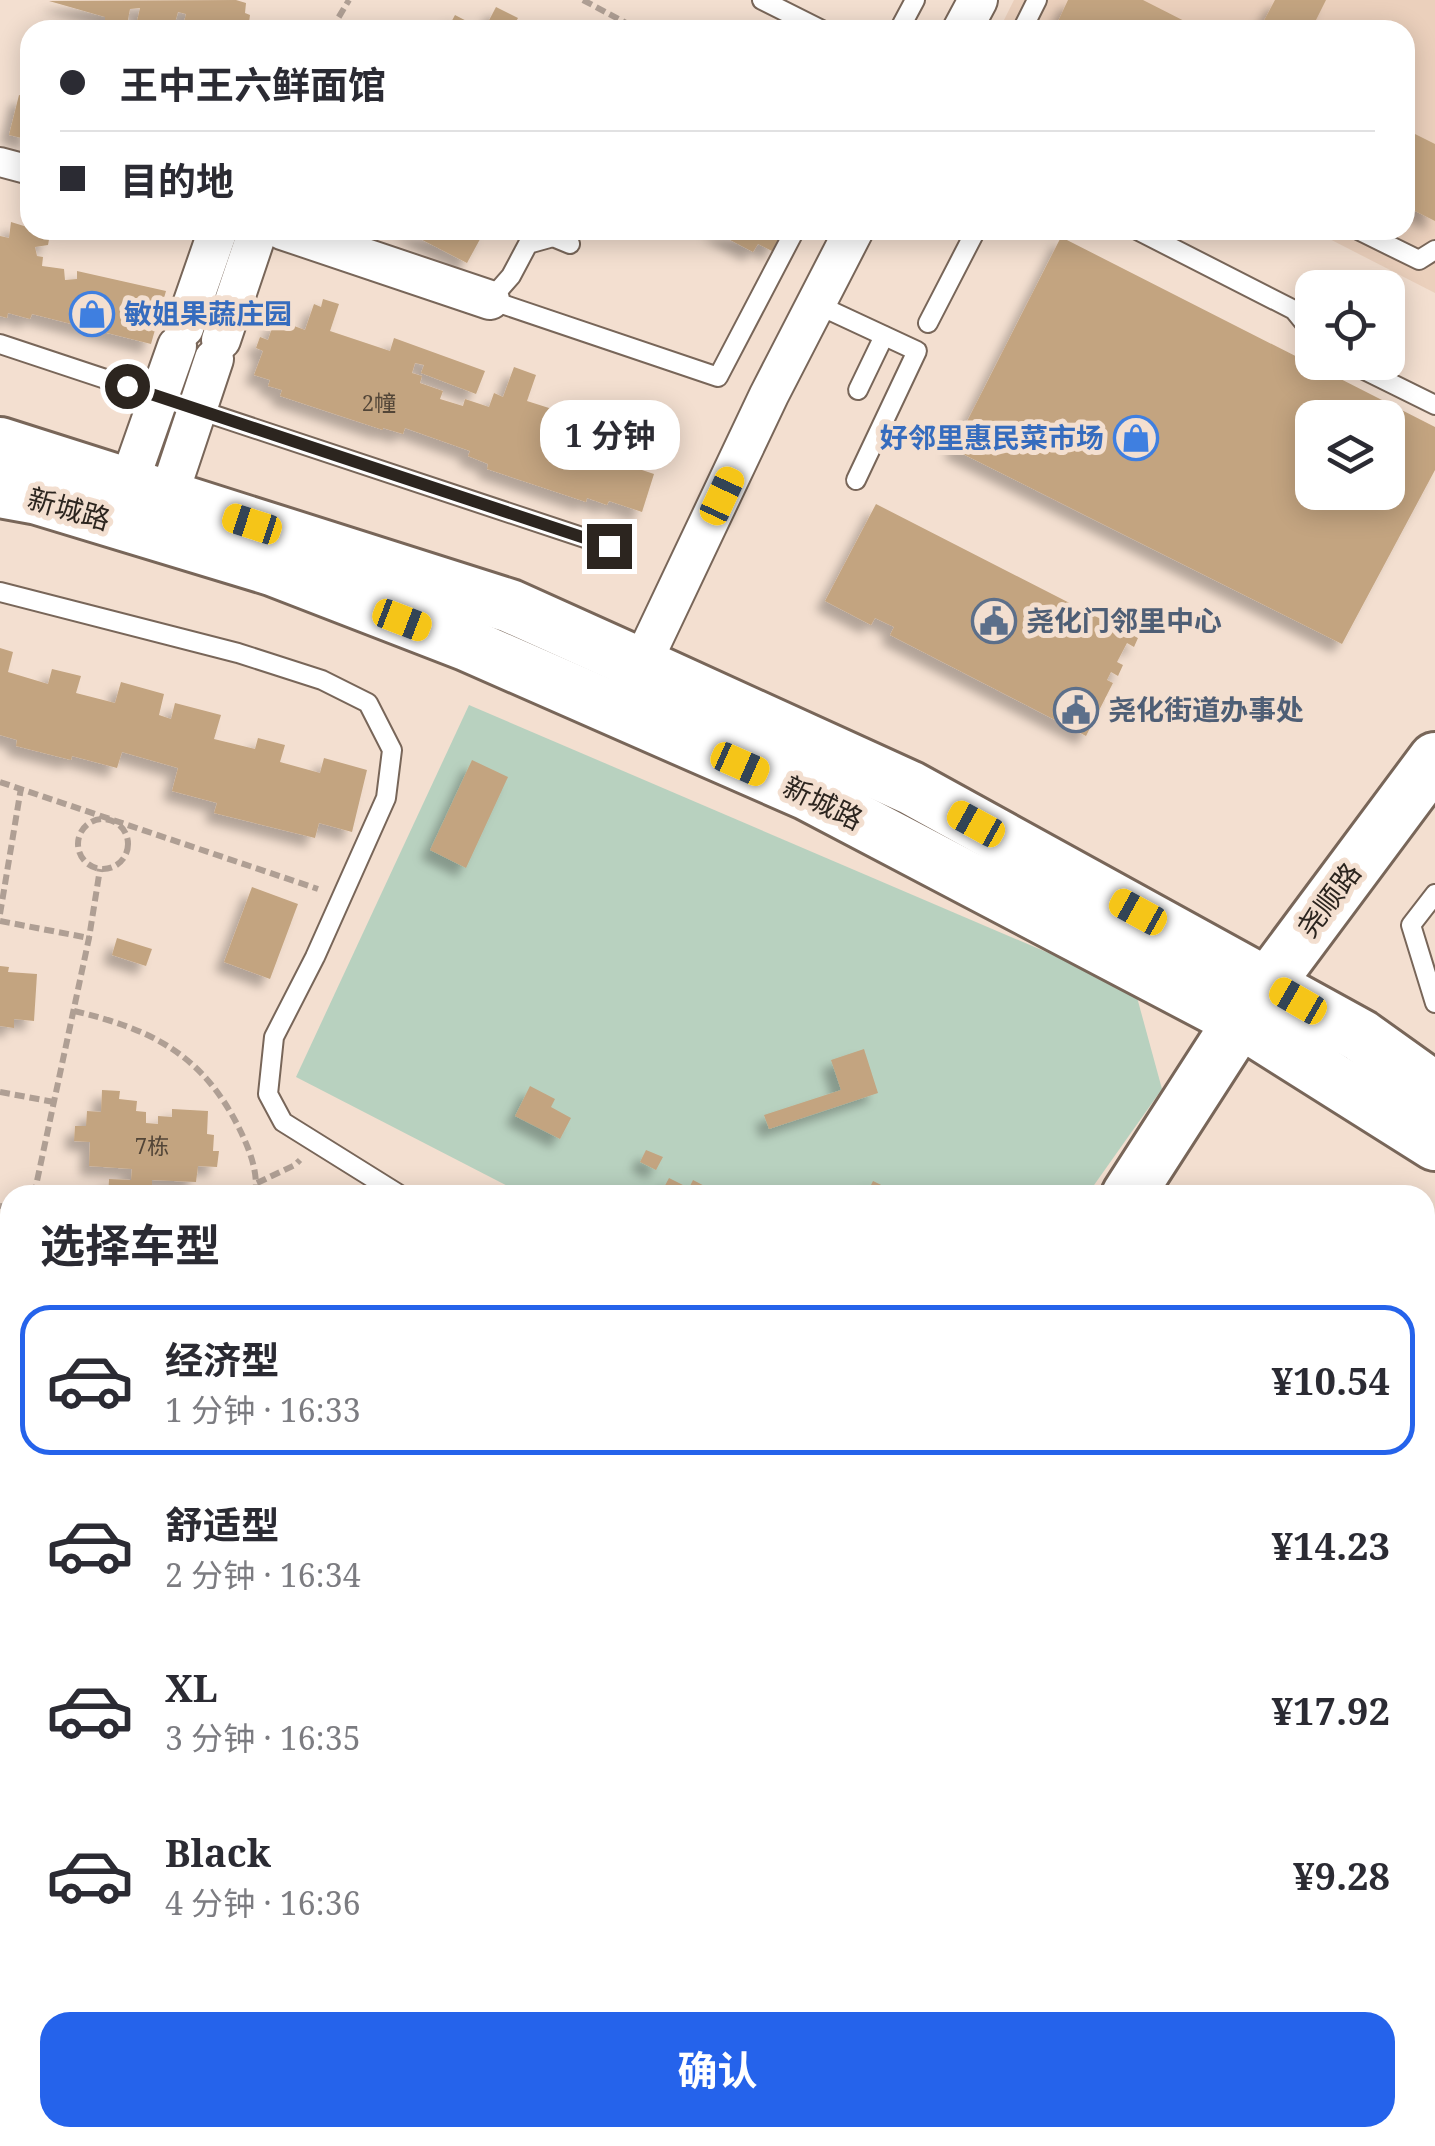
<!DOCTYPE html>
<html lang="zh">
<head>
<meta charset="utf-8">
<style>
	body { margin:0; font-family:"Noto Serif","Noto Sans SC",serif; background:#f7f7f7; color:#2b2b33; height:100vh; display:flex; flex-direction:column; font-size:38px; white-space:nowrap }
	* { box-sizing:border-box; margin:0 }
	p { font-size:32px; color:#7c7c81 }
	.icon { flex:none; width:55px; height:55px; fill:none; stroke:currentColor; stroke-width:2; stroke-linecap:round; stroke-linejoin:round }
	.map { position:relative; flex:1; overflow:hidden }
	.drawer { position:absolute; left:0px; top:1185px; width:1435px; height:962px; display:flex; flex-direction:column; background:#fff; border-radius:30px 30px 0 0; box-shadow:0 5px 25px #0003 }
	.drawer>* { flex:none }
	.hud { position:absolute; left:20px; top:20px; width:1395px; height:220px; border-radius:30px; box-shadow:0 5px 25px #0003; display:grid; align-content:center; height:220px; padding:0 40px; background:#fff }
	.tools { position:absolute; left:1295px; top:270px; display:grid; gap:20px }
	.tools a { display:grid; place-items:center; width:110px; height:110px; border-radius:20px; background:#fff; box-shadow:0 5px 25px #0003; font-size:50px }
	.end { position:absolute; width:45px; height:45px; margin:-22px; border:12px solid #2c251f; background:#fff; box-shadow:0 0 0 5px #fff }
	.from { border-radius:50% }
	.bubble { position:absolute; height:70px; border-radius:30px; background:#fff; box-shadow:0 5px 25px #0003; font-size:32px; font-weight:700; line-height:70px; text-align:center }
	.car { position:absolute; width:30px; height:60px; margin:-30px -15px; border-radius:12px; box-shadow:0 0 8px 2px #0007; background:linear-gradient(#f5c518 24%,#345 0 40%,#f5c518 0 76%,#345 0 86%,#f5c518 0) }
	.hud b { display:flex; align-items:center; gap:35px; height:95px; font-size:38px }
	.hud b+b { border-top:2px solid #e1e1e2 }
	.hud i { width:25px; height:25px; background:#2b2b33 }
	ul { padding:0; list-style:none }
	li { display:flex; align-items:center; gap:30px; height:150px; margin:0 20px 15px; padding:0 20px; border:5px solid transparent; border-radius:30px }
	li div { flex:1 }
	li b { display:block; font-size:38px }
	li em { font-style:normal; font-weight:700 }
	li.current { border-color:#2563eb }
	li>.icon { width:90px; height:90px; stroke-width:1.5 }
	h2 { padding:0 40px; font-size:45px; line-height:120px }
	.primary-button { display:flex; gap:20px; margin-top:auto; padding:20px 40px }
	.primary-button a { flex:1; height:115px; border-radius:30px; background:#2563eb; color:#fff; font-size:40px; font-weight:700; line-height:115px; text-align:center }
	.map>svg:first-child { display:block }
	.built { fill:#ebd0bc }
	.green { fill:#b8d1bf }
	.water { fill:#84bfc4 }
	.building { fill:#c3a480; fill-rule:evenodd; filter:url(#shadow) }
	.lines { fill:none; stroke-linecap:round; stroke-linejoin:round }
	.service-casing { stroke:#786659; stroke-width:22 }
	.pedestrian-casing { stroke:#786659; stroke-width:32 }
	.minor-casing { stroke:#786659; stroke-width:42 }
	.secondary-casing { stroke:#786659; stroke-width:58 }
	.path { stroke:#af9f94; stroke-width:6; stroke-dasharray:10 5; stroke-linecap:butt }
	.service { stroke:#fff; stroke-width:18 }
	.pedestrian { stroke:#fff; stroke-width:28 }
	.minor { stroke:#fff; stroke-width:38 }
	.secondary { stroke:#fff; stroke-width:52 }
	.route { stroke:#2c251f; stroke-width:12 }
	.labels { text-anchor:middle; stroke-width:10; stroke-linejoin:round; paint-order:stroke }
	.number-label { font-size:22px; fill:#524537 }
	.shop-label { font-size:28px; font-weight:bold; fill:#366cbe; stroke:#f3dfd0; text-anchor:start }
	.street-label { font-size:28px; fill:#2c251f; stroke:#f3dfd0 }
	.service-label { font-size:28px; font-weight:bold; fill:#4e5e75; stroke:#f3dfd0; text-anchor:start }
</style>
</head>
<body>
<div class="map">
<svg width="1435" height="2146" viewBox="0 0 1435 2146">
	<defs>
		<filter id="shadow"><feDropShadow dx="-9" dy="9" stdDeviation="5" flood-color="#0004"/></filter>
	</defs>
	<rect width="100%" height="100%" fill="#f3dfd0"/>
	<!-- built -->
	<polygon class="built" points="1014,0 1435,0 1435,293 1312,230 1405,230 1405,30 999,30"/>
	<!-- green -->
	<polygon class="green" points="469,705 1135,990 1162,1089 1087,1195 525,1195 296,1077"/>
	<!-- water -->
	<polygon class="water" points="10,1378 10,1514 0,1510 0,1408 7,1379"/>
	<!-- building -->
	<g class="building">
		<polygon points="236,0 246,3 245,13 250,15 248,30 182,30 186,14 178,12 173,30 135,30 140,8 130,9 126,30 119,30 105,27 105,17 49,1"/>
		<polygon points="1068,0 1143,0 1202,30 1054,30"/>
		<polygon points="1275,0 1326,0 1311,30 1259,30"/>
		<polygon points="496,7 518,18 511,30 484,30"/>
		<polygon points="455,15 484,30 437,30 440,24 448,28"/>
		<polygon points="19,95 30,97 30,140 9,135"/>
		<polygon points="1405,129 1435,144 1435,221 1405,206"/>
		<polygon points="11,222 50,234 48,245 35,247 37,256 43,257 42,266 64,269 65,280 77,279 77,271 166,291 151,344 32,314 30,319 8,313 7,318 0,316 0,236 9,238"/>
		<polygon points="403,230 485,230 467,263"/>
		<polygon points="711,230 783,230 772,251 758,244 753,252"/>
		<path d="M1061 237 1435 427V470L1342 644 953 449ZM1312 418H1388V492H1312Z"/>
		<polygon points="323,299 339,304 330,331 390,351 394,338 485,371 476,394 421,373 424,365 415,363 412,373 422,376 420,383 443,391 440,399 463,406 465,399 489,407 494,393 503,397 514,367 536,375 527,401 593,422 598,410 634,422 629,438 620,435 616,445 625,448 622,456 632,459 630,466 654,474 642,512 609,501 607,505 587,498 586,502 487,469 488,464 468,456 470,451 405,428 403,434 383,428 383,430 280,396 282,390 268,386 270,380 254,375 263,351 256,348 260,337 268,340 275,319 305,330 314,304 321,307"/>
		<polygon points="876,504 1138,638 1134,647 1127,643 1117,662 1123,665 1118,676 1111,672 1107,680 1113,683 1086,736 890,635 894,627 875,618 871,625 825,601"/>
		<polygon points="0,648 13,652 8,672 48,684 52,669 81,676 76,693 115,703 121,682 164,694 159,715 171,719 175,703 221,715 214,739 255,749 258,738 285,745 280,762 320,773 324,758 367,770 352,832 319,823 315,838 214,813 217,803 172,791 178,768 122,752 117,768 72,756 71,760 16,746 17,740 0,735"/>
		<polygon points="472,760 508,777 466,868 430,850"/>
		<polygon points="252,887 298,904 270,979 224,962"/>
		<polygon points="117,938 152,949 146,966 112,955"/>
		<polygon points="0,966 9,967 8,972 37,974 34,1021 14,1019 14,1028 0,1026"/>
		<polygon points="864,1049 878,1093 769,1129 764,1115 841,1090 831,1060"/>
		<polygon points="530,1086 555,1099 551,1107 571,1118 560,1139 515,1116"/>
		<polygon points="102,1090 120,1091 119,1099 137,1101 136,1111 146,1112 146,1123 158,1124 158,1116 172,1117 172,1109 208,1111 207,1134 214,1135 213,1151 219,1151 217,1167 198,1166 196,1182 152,1180 152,1186 165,1187 164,1195 108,1195 109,1179 131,1180 132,1169 89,1166 90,1142 74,1141 75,1126 86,1126 87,1111 101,1112"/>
		<polygon points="646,1150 663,1157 656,1170 640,1162"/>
		<polygon points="669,1178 689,1188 693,1180 722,1195 665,1195 661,1193"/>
		<polygon points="873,1181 902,1195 866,1195"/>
		<polygon points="1425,1265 1435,1272 1435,1337 1425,1334"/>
		<polygon points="7,1641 10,1641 10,1719 0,1718 0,1663 5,1663"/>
		<polygon points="233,2138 277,2138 271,2146 239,2146 231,2141"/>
		<polygon points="278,2138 326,2138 321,2146 282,2146 285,2142"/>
		<polygon points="680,2138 758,2138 759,2146 640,2146 640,2142"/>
		<polygon points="770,2138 866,2138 866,2146 771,2146"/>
		<polygon points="1103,2138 1138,2138 1139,2146 1104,2146"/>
	</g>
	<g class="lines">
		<defs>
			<g id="service">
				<polyline points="762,0 822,30"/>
				<polyline points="899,30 915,0"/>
				<polyline points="1022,30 1037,0"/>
				<polyline points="1137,230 1294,310 1312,332"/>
				<polyline points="1358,230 1419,260 1435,250"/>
				<polyline points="570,244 553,237 528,244 511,276 490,300 718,377 795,230"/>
				<polyline points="816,304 917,351 856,480"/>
				<polyline points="928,323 976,230"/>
				<polyline points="0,344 609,546"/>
				<polyline points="1348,362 1435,405"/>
				<polyline points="858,390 884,336"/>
				<polyline points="0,592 238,653 322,680 368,703 392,750 386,798 315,957 274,1037 268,1094 283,1122 400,1195"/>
				<polyline points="1435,894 1411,925 1435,1003"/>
				<polyline points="1425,1420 1435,1420"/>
				<polyline points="1425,1494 1435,1486"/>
				<polyline points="1425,1739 1435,1742"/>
				<polyline points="1425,1987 1435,1986"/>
				<polyline points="1240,2138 1242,2146"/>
				<polyline points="572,2146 578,2138"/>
				<polyline points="904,2146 907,2138"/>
			</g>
			<polyline id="pedestrian" points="0,162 30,170"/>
			<g id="minor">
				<polyline points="962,30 978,0"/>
				<polyline points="282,230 490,300"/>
				<polyline points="184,328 218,230"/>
				<polyline points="221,340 258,230"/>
				<polyline points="128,485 177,346"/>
				<polyline points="168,497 214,359"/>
				<polyline points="641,665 769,395 854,230"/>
			</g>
			<g id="secondary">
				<polyline points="0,444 510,606 641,665 911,788 1361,1036 1435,1089"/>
				<polyline points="0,491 38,498 272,569 466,644 808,794 1240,1021 1435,1144"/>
				<polyline points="1128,1195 1240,1021 1435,759"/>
				<polyline points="485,2146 491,2138"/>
			</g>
		</defs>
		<!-- service casing -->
		<use href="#service" class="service-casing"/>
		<!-- pedestrian casing -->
		<use href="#pedestrian" class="pedestrian-casing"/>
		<!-- minor casing -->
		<use href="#minor" class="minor-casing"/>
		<!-- secondary casing -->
		<use href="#secondary" class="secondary-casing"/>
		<!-- path -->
		<g class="path">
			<polyline points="583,0 639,30"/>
			<polyline points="331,30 349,0"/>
			<polyline points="0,782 318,889"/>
			<circle cx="103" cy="844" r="25"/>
			<polyline points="0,914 21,788"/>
			<polyline points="0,921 89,938"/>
			<path d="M74 1011C151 1029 202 1054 239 1128 249 1148 259 1173 255 1195"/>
			<polyline points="0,1092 54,1102"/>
			<polyline points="257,1183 295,1165 300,1160"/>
			<polyline points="34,1195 89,938 100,869"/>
			<polyline points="0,1206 10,1207"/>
			<polyline points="0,1350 10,1304"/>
			<polyline points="0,1368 10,1366"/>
			<polyline points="0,1529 10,1533"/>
			<polyline points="0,1593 10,1595"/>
			<polyline points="0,1829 10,1830"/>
		</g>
		<!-- service -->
		<use href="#service" class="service"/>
		<!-- pedestrian -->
		<use href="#pedestrian" class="pedestrian"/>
		<!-- minor -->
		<use href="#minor" class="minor"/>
		<!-- secondary -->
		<use href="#secondary" class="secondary"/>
	</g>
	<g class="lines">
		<!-- route -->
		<polyline class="route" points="127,386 609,546"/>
	</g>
	<!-- icons -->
	<defs>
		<symbol id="shop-ring" viewBox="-11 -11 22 22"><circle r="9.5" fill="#f3dfd0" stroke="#3f7fe0" stroke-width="1.5"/><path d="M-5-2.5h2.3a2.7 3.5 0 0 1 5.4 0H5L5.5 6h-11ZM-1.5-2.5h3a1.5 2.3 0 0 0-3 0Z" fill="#3f7fe0"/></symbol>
		<symbol id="civic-ring" viewBox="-11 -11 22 22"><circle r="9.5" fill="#f3dfd0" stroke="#5c6f8a" stroke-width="1.5"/><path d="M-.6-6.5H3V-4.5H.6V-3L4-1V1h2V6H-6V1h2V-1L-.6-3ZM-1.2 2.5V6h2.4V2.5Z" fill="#5c6f8a"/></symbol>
	</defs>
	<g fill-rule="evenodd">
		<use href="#shop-ring" x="67" y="289" width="50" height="50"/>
		<use href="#shop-ring" x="1111" y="413" width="50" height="50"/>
		<use href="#civic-ring" x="969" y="596" width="50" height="50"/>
		<use href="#civic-ring" x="1051" y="685" width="50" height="50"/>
	</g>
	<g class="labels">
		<!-- number labels -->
		<g class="number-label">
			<text x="379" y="411">2幢</text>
			<text x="152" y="1154">7栋</text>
		</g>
		<!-- shop labels -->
		<g class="shop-label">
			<text x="124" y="324">敏姐果蔬庄园</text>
			<text x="1104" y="448" text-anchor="end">好邻里惠民菜市场</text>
		</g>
		<!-- street labels -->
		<g class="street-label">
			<text transform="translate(69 509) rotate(16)" y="10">新城路</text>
			<text transform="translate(823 803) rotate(26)" y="10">新城路</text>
			<text transform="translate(1329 900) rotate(-53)" y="10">尧顺路</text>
		</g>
		<!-- service labels -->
		<g class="service-label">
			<text x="1026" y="631">尧化门邻里中心</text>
			<text x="1108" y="720">尧化街道办事处</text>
		</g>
	</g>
</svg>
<div class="tools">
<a><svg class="icon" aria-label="locate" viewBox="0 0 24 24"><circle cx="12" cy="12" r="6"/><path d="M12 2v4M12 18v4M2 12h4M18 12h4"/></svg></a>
<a><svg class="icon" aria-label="layers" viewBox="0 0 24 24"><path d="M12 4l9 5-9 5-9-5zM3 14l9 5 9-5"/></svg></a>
</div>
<i class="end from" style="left:127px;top:386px"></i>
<i class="end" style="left:609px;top:546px"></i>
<div class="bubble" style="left:540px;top:400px;width:140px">1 分钟</div>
<i class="car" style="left:722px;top:496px;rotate:25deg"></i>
<i class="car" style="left:252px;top:524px;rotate:288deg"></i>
<i class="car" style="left:402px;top:620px;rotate:111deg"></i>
<i class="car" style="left:740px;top:764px;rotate:114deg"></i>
<i class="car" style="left:976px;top:824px;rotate:299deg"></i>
<i class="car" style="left:1138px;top:912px;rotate:299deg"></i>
<i class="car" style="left:1298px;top:1001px;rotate:300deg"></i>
<div class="hud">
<b><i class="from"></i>王中王六鲜面馆</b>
<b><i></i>目的地</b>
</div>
<section class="drawer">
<h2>选择车型</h2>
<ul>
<li class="current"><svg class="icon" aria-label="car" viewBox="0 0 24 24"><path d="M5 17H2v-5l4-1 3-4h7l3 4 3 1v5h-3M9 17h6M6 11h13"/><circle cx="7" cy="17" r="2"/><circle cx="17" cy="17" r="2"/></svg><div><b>经济型</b><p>1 分钟 · 16:33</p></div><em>¥10.54</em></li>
<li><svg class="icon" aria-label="car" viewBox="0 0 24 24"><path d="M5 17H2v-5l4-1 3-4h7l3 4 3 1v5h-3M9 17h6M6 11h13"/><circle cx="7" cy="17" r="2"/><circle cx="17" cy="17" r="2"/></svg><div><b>舒适型</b><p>2 分钟 · 16:34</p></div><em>¥14.23</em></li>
<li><svg class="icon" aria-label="car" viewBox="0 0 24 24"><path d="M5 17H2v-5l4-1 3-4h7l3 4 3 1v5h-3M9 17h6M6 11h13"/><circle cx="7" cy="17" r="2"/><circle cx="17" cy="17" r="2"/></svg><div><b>XL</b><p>3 分钟 · 16:35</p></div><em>¥17.92</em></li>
<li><svg class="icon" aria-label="car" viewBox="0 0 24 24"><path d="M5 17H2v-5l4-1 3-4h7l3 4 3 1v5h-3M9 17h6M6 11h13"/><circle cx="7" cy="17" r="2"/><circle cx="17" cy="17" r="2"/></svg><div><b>Black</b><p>4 分钟 · 16:36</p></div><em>¥9.28</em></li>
</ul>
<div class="primary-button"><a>确认</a></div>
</section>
</div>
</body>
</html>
